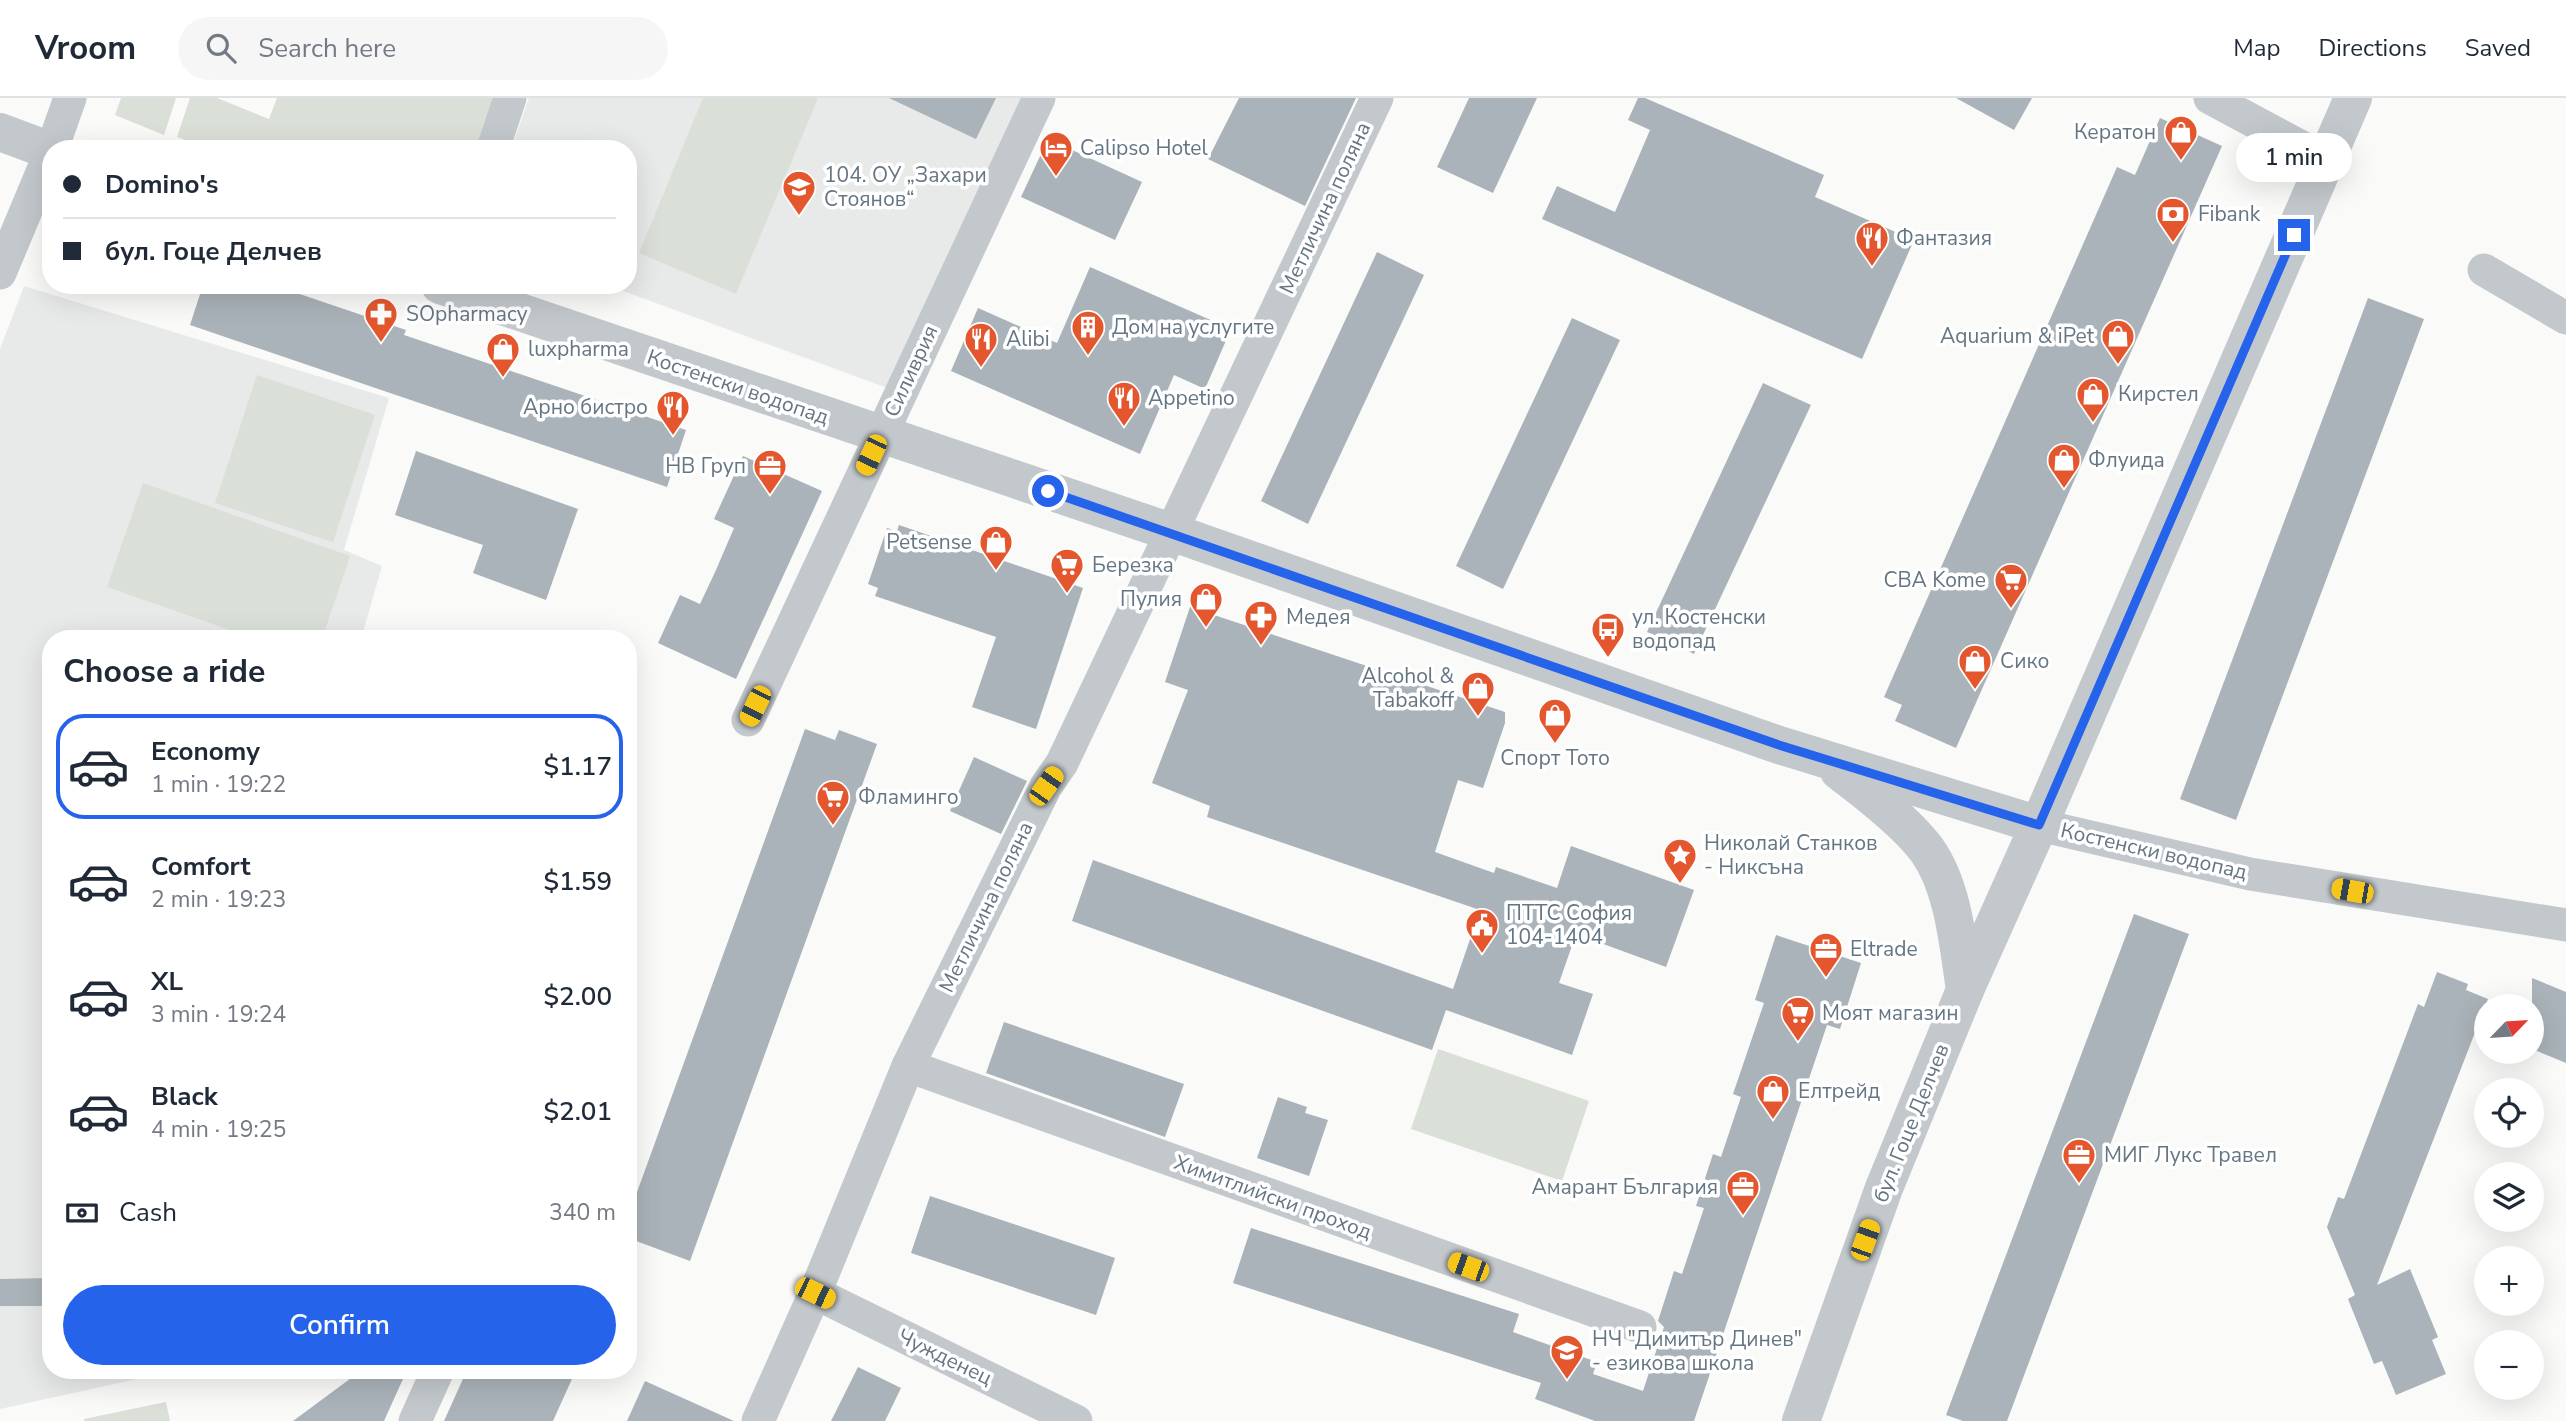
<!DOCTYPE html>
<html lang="en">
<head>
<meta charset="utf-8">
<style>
	body { margin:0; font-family:"Nunito Sans",sans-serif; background:#f6f6f7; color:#1f2937; height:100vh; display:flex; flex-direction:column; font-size:26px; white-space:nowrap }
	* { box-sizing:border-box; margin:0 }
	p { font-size:23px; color:#747a83 }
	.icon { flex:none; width:38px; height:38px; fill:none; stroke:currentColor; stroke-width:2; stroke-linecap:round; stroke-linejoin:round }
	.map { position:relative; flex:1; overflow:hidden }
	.details { position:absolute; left:42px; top:532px; width:595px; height:749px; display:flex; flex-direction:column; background:#fff; border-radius:28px; box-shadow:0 7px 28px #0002 }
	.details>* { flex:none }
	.top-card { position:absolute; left:42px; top:42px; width:595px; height:154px; border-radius:28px; box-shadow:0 7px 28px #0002; display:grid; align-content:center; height:154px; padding:0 21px; background:#fff }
	.needle { width:46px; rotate:65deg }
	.tools { position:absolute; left:2474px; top:896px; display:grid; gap:14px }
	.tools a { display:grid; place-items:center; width:70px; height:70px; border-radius:50%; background:#fff; box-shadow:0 7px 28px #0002; font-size:35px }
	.end { position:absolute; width:32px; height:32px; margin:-16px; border:9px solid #2563eb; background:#fff; box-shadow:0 0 0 4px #fff }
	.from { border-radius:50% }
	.bubble { position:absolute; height:49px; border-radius:24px; background:#fff; box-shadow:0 7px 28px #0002; font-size:23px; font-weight:600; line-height:49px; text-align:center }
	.car { position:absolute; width:21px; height:42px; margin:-21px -10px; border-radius:9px; box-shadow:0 0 5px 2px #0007; background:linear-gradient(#f5c518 24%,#345 0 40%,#f5c518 0 76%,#345 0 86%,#f5c518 0) }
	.top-card b { display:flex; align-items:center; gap:24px; height:66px; font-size:26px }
	.top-card b+b { border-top:2px solid #e0e1e3 }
	.top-card i { width:18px; height:18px; background:#1f2937 }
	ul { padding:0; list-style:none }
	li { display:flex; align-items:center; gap:21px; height:105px; margin:0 14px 10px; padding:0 7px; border:4px solid transparent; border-radius:28px }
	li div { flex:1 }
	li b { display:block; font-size:26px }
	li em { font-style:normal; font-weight:600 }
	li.current { border-color:#2563eb }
	li>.icon { width:63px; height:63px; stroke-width:1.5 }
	h2 { padding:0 21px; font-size:32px; line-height:84px }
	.pay { display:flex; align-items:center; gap:18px; height:77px; padding:0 21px; font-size:26px }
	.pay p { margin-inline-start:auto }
	.primary-button { display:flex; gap:14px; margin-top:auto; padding:14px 21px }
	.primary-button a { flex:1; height:80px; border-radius:42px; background:#2563eb; color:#fff; font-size:28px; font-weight:600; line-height:80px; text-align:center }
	header { display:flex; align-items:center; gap:42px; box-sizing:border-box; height:98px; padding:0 35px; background:#fff; border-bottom:2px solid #e0e1e3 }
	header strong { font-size:33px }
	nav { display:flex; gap:38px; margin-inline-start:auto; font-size:24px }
	.search { width:490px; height:63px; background:#f6f6f7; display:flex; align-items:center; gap:18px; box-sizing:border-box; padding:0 24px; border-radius:38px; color:#747a83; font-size:26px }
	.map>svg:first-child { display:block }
	.built { fill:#e8e9e9 }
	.green { fill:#dadfd7 }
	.building { fill:#aab3b9 }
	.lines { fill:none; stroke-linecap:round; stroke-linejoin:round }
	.minor { stroke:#c3c8cc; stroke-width:33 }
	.tertiary { stroke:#c3c8cc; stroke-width:38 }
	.route { stroke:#2563eb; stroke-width:9 }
	.labels { text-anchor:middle; stroke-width:7; stroke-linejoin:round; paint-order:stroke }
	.poi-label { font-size:21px; fill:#657683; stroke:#fff; text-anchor:start }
	.street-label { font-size:21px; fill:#657683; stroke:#fff }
</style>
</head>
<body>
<header>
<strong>Vroom</strong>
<div class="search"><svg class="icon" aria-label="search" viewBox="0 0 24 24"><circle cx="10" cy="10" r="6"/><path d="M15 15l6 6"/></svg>Search here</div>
<nav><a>Map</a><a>Directions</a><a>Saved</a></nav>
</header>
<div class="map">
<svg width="2566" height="1323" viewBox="0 0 2566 1323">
	<rect width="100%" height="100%" fill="#fafaf8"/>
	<!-- built -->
	<g class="built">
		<polygon points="529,0 1024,0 890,291 607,187 628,187 628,51 511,51"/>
		<polygon points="24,188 389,300 344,452 382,468 361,541 51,541 51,1272 179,1272 0,1311 0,251"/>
	</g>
	<!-- green -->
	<g class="green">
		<polygon points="121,0 176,0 164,37 115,17"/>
		<polygon points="190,0 217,0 269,21 277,0 502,0 483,51 259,51 262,40 258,51 209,51 177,39"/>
		<polygon points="703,0 818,0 736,196 639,155"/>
		<polygon points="257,277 375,317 333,444 215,405"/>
		<polygon points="143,385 350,458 322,541 256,541 107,489"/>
		<polygon points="1438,951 1589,1003 1562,1083 1411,1031"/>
		<polygon points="166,1304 170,1323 84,1323 84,1321"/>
	</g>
	<!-- building -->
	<g class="building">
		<polygon points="889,0 996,0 976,41"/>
		<polygon points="1239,0 1356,0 1305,108 1208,61"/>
		<polygon points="1469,0 1537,0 1493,95 1437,69"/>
		<polygon points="1638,0 1645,0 1824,77 1815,99 1914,142 1862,261 1542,121 1557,88 1615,114 1650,32 1628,22"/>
		<polygon points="1956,0 2032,0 2014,32"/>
		<polygon points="2160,20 2222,48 1956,650 1895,623 1902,607 1884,599 2117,69 2135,77"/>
		<polygon points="1048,41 1142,84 1115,142 1021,99"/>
		<polygon points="1377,154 1424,177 1308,426 1261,403"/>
		<polygon points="1090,169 1231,231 1205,291 1174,277 1140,356 951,273 978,210 1057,245"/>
		<polygon points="203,187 273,187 406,232 404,237 686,332 667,389 190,227"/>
		<polygon points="2368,200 2424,221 2236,722 2180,701"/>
		<polygon points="1572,220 1620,242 1503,491 1456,468"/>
		<polygon points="1763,285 1811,307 1694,556 1647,534"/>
		<polygon points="416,353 578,411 546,502 473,475 483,447 395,417"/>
		<polygon points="743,358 822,393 736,581 658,545 680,497 700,506 716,472 734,430 714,421"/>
		<polygon points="899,427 1083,490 1036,631 972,609 996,539 875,498 878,490 868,486 887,430 897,433"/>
		<polygon points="1190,509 1505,614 1505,625 1483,690 1458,682 1435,754 1494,775 1496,769 1557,790 1571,748 1694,792 1666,869 1576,836 1559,885 1593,896 1572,957 1446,912 1432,952 1072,823 1093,762 1453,891 1480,812 1207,719 1210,708 1152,685 1188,592 1165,584"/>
		<polygon points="805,631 835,642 839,632 877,646 690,1163 628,1140 628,1119"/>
		<polygon points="974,659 1027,683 1001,736 950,713"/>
		<polygon points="2134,816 2189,836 2007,1323 1963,1323 1946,1317"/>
		<polygon points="1776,837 1861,865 1840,931 1827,927 1694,1323 1595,1323 1535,1301 1541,1285 1233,1185 1251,1130 1519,1216 1513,1234 1597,1264 1593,1276 1643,1293 1664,1229 1658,1223 1674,1173 1682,1176 1704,1110 1696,1108 1713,1056 1721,1059 1741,999 1733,996 1764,905 1755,902"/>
		<polygon points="2437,874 2468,886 2466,892 2488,901 2377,1187 2410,1171 2438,1239 2432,1242 2446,1276 2396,1297 2382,1263 2374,1266 2348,1201 2355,1197 2327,1129 2338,1099 2344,1101 2418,906 2424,909"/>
		<polygon points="2532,880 2566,894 2566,965 2532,951"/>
		<polygon points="1004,924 1184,986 1165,1039 986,975"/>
		<polygon points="1278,999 1307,1009 1305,1015 1328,1022 1309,1078 1257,1060"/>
		<polygon points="930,1098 1115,1160 1096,1217 911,1155"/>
		<polygon points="51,1180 51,1208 0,1208 0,1181"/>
		<polygon points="858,1269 901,1290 885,1323 831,1323"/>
		<polygon points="362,1272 407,1272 384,1323 293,1323"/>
		<polygon points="467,1272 576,1272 553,1323 444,1323"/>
		<polygon points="645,1283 734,1323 627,1323"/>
	</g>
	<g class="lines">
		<!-- minor -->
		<g class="minor">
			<polyline points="2210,0 2326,62"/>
			<polyline points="52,51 70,0"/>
			<polyline points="493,51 510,0"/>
			<polyline points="2484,172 2566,220"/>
			<polyline points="0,175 51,53"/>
			<polyline points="748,622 1039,0"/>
			<polyline points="2039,727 2250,776 2566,827"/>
			<polyline points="908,968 1640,1229"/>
			<polyline points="815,1195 1076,1323"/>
			<polyline points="415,1323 438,1272"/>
			<polyline points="758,1323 815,1195 908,968 1046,688 1062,665 1377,0"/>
		</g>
		<!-- tertiary -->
		<g class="tertiary">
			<polyline points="0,34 51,53"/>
			<polyline points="440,187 1171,434 1779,647 2039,727"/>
			<path d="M1839 673C1867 694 1906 724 1927 752 1954 790 1958 847 1965 892"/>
			<polyline points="1801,1323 1884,1090 1965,892 2039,727 2353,0"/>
		</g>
	</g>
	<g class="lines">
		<!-- route -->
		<polyline class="route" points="1048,393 1779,647 2039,727 2294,137"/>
	</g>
	<!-- icons -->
	<defs>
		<symbol id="shop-pin" viewBox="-11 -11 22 30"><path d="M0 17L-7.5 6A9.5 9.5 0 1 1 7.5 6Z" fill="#e4572e" stroke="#fff"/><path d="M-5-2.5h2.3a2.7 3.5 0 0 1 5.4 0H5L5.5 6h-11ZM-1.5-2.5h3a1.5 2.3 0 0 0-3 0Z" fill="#fff"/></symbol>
		<symbol id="hotel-pin" viewBox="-11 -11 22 30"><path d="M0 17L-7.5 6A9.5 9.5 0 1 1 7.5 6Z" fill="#e4572e" stroke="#fff"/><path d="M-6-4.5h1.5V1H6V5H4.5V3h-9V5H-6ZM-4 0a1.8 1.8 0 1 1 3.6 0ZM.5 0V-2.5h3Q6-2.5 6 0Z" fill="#fff"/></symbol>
		<symbol id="school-pin" viewBox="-11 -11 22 30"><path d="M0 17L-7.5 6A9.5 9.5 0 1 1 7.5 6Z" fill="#e4572e" stroke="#fff"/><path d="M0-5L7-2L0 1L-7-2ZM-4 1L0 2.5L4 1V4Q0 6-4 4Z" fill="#fff"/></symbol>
		<symbol id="bank-pin" viewBox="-11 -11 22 30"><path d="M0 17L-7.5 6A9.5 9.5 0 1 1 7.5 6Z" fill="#e4572e" stroke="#fff"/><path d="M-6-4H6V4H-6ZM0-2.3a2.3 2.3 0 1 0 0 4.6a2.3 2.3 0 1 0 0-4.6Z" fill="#fff"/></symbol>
		<symbol id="restaurant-pin" viewBox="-11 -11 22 30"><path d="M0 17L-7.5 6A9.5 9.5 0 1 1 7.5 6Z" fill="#e4572e" stroke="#fff"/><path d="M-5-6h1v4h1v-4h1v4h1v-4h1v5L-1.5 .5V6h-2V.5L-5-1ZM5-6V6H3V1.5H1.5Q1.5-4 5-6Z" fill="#fff"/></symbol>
		<symbol id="pharmacy-pin" viewBox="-11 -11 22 30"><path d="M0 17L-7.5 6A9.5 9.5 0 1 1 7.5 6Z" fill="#e4572e" stroke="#fff"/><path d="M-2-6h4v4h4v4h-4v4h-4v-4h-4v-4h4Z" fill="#fff"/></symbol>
		<symbol id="building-pin" viewBox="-11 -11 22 30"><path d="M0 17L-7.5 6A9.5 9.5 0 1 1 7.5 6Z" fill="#e4572e" stroke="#fff"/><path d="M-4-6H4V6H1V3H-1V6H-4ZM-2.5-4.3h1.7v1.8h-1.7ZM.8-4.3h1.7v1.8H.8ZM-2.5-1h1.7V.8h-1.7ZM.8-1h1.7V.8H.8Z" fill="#fff"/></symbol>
		<symbol id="office-pin" viewBox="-11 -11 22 30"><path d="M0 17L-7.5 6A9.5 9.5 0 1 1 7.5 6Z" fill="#e4572e" stroke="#fff"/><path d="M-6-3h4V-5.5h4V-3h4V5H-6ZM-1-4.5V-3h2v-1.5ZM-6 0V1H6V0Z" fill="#fff"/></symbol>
		<symbol id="supermarket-pin" viewBox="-11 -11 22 30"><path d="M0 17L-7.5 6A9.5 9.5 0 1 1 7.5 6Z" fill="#e4572e" stroke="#fff"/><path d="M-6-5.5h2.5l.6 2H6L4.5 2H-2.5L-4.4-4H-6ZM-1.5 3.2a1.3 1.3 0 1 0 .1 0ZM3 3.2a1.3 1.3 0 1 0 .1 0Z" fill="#fff"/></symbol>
		<symbol id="bus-pin" viewBox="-11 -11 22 30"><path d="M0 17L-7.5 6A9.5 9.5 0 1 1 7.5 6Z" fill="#e4572e" stroke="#fff"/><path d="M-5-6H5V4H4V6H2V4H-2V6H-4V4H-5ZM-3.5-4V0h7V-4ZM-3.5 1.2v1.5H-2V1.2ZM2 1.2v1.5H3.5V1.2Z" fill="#fff"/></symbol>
		<symbol id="sight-pin" viewBox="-11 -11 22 30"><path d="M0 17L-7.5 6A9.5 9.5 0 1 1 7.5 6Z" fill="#e4572e" stroke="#fff"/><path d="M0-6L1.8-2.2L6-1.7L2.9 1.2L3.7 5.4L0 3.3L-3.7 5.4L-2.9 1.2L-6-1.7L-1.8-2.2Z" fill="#fff"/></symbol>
		<symbol id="civic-pin" viewBox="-11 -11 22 30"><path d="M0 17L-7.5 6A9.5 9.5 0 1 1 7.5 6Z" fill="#e4572e" stroke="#fff"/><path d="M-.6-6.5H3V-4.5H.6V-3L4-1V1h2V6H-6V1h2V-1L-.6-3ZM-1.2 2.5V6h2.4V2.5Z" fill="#fff"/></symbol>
	</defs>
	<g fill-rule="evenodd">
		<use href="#shop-pin" x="2162" y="15" width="38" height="52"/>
		<use href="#hotel-pin" x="1037" y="31" width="38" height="52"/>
		<use href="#school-pin" x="780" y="70" width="38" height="52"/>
		<use href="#bank-pin" x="2154" y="97" width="38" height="52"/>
		<use href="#restaurant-pin" x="1853" y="121" width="38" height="52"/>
		<use href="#pharmacy-pin" x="362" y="197" width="38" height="52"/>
		<use href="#building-pin" x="1069" y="210" width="38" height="52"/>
		<use href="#shop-pin" x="2099" y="219" width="38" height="52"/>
		<use href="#restaurant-pin" x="962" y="222" width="38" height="52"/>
		<use href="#shop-pin" x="484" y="232" width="38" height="52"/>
		<use href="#shop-pin" x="2074" y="277" width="38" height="52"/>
		<use href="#restaurant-pin" x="1105" y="281" width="38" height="52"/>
		<use href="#restaurant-pin" x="654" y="290" width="38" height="52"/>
		<use href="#shop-pin" x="2045" y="343" width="38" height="52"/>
		<use href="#office-pin" x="751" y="349" width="38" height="52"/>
		<use href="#shop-pin" x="977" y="425" width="38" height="52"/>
		<use href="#supermarket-pin" x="1048" y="448" width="38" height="52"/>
		<use href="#supermarket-pin" x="1992" y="463" width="38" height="52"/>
		<use href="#shop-pin" x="1187" y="482" width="38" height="52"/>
		<use href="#pharmacy-pin" x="1242" y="500" width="38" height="52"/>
		<use href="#bus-pin" x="1589" y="512" width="38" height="52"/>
		<use href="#shop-pin" x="1956" y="544" width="38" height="52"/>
		<use href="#shop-pin" x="1459" y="571" width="38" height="52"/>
		<use href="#shop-pin" x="1536" y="598" width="38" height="52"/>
		<use href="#supermarket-pin" x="814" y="680" width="38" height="52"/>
		<use href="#sight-pin" x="1661" y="738" width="38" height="52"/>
		<use href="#civic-pin" x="1463" y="808" width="38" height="52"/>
		<use href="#office-pin" x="1807" y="832" width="38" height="52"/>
		<use href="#supermarket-pin" x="1779" y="896" width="38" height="52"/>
		<use href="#shop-pin" x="1754" y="974" width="38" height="52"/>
		<use href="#office-pin" x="2060" y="1038" width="38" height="52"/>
		<use href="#office-pin" x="1724" y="1070" width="38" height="52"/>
		<use href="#school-pin" x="1548" y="1234" width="38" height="52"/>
	</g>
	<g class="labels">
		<!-- poi labels -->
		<g class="poi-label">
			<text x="2156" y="41" text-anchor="end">Кератон</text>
			<text x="1080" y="57">Calipso Hotel</text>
			<text x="824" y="84">104. ОУ „Захари<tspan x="824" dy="24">Стоянов“</tspan></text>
			<text x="2198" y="123">Fibank</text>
			<text x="1896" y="147">Фантазия</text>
			<text x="406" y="223">SOpharmacy</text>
			<text x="1112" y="236">Дом на услугите</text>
			<text x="2094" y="245" text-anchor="end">Aquarium &amp; iPet</text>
			<text x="1006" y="248">Alibi</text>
			<text x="528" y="258">luxpharma</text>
			<text x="2118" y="303">Кирстел</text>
			<text x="1148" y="307">Appetino</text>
			<text x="648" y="316" text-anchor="end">Арно бистро</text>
			<text x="2088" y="369">Флуида</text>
			<text x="746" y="375" text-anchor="end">НВ Груп</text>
			<text x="972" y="451" text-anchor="end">Petsense</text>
			<text x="1092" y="474">Березка</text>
			<text x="1986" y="489" text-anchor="end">CBA Kome</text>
			<text x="1182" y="508" text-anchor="end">Пулия</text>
			<text x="1286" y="526">Медея</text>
			<text x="1632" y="526">ул. Костенски<tspan x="1632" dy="24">водопад</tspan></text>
			<text x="2000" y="570">Сико</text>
			<text x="1454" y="585" text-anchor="end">Alcohol &amp;<tspan x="1454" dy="24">Tabakoff</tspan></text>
			<text x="1555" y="667" text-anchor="middle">Спорт Тото</text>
			<text x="858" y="706">Фламинго</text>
			<text x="1704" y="752">Николай Станков<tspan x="1704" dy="24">- Никсъна</tspan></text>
			<text x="1506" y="822">ПТТС София<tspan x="1506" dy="24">104-1404</tspan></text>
			<text x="1850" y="858">Eltrade</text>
			<text x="1822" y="922">Моят магазин</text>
			<text x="1798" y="1000">Елтрейд</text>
			<text x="2104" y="1064">МИГ Лукс Травел</text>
			<text x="1718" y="1096" text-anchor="end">Амарант България</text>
			<text x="1592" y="1248">НЧ "Димитър Динев"<tspan x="1592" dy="24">- езикова школа</tspan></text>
		</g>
		<!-- street labels -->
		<g class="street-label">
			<text transform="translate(1325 110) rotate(-65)" y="7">Метличина поляна</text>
			<text transform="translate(911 273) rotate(-65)" y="7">Силиврия</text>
			<text transform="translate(738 289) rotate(19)" y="7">Костенски водопад</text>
			<text transform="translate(2154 753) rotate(13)" y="7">Костенски водопад</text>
			<text transform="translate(986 809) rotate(-64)" y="7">Метличина поляна</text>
			<text transform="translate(1911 1025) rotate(-68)" y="7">бул. Гоце Делчев</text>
			<text transform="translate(1273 1099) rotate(20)" y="7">Химитлийски проход</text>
			<text transform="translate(945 1259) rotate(26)" y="7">Чужденец</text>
		</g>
	</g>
</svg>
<div class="tools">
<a><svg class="needle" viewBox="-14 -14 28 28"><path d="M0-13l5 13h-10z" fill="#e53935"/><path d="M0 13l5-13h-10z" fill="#747a83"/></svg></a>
<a><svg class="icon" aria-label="locate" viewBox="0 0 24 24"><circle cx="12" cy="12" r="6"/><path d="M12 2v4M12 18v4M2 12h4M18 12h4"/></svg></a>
<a><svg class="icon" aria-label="layers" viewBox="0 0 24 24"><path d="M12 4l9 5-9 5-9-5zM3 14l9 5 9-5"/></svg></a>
<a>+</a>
<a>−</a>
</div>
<i class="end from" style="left:1048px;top:393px"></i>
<i class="end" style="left:2294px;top:137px"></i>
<div class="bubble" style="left:2236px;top:35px;width:116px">1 min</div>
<i class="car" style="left:871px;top:357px;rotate:205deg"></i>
<i class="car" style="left:755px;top:608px;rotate:206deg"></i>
<i class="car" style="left:1046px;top:688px;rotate:35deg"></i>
<i class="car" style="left:2352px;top:793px;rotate:280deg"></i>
<i class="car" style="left:1865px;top:1142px;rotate:20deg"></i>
<i class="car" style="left:1468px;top:1169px;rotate:290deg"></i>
<i class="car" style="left:815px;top:1195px;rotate:116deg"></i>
<div class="top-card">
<b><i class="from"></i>Domino's</b>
<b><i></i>бул. Гоце Делчев</b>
</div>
<section class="details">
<h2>Choose a ride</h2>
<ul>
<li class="current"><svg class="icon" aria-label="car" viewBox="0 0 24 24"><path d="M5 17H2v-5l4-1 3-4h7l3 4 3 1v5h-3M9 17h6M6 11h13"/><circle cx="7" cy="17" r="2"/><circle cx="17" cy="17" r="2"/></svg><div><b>Economy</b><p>1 min · 19:22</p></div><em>$1.17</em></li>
<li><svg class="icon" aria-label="car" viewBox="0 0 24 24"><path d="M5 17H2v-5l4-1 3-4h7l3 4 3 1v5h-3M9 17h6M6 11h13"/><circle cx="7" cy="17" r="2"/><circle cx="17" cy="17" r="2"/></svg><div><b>Comfort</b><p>2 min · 19:23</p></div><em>$1.59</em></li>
<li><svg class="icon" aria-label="car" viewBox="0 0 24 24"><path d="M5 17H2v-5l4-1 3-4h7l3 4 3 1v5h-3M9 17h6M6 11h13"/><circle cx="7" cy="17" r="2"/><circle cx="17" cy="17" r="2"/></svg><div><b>XL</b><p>3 min · 19:24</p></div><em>$2.00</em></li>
<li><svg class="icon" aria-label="car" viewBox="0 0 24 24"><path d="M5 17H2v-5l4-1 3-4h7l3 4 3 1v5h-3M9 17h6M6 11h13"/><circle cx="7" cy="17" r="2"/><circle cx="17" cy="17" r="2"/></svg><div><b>Black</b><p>4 min · 19:25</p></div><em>$2.01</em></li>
</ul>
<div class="pay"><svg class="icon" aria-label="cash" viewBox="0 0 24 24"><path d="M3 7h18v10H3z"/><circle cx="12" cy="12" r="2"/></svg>Cash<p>340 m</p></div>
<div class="primary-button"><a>Confirm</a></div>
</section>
</div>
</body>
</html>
